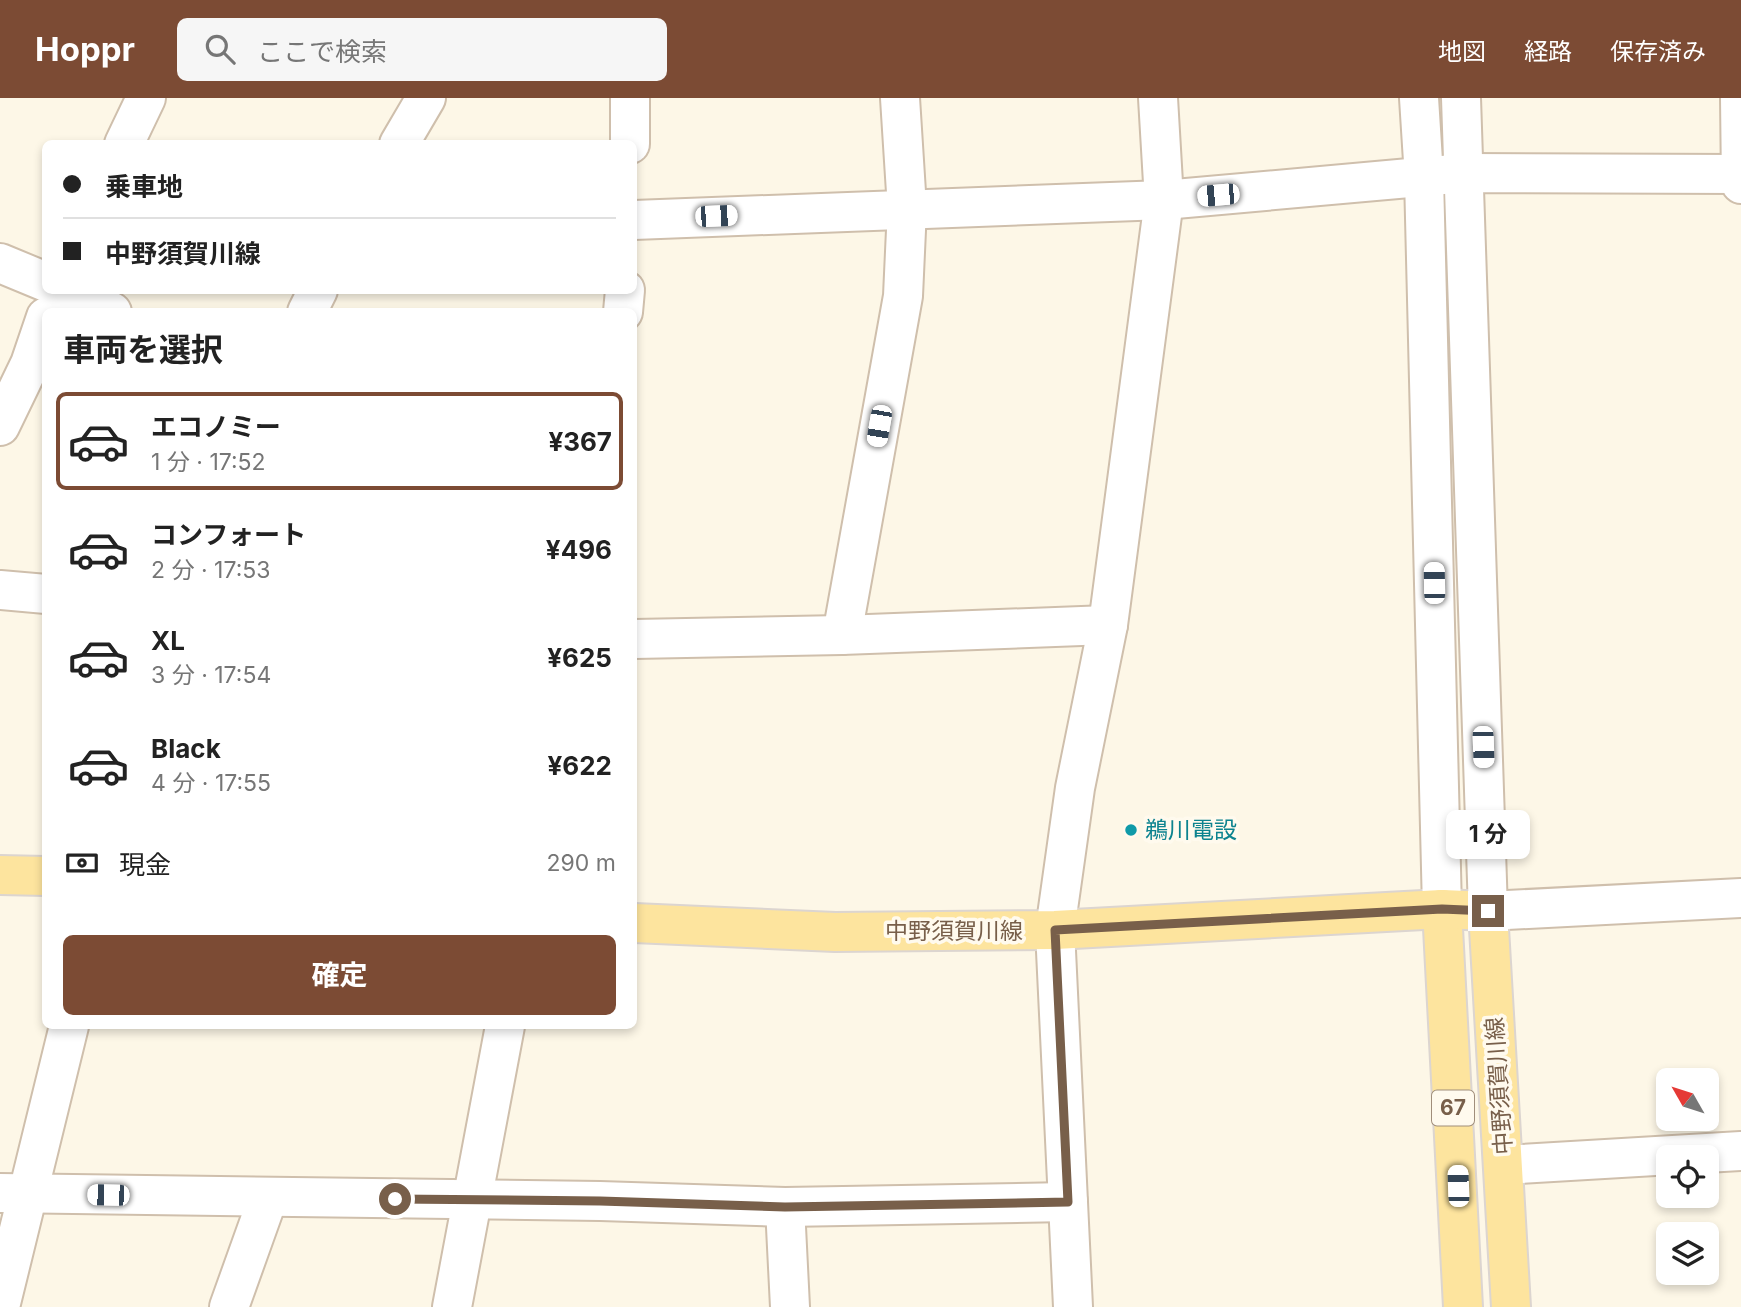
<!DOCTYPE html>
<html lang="ja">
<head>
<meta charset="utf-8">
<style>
	body { margin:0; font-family:Inter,"Noto Sans JP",sans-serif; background:#f6f6f6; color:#222; height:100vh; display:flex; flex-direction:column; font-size:26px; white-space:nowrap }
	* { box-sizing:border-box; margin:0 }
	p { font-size:23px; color:#767676 }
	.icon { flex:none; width:38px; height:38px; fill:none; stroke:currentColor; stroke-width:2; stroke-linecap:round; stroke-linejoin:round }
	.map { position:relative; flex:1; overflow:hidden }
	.panel { position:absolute; left:42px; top:210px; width:595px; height:721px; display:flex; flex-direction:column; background:#fff; border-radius:10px; box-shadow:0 4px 10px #0003 }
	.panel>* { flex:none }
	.banner { position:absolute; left:42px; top:42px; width:595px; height:154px; border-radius:10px; box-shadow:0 4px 10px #0003; display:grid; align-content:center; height:154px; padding:0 21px; background:#fff }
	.needle { width:46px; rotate:309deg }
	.fabs { position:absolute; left:1656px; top:970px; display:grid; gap:14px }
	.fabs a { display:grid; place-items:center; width:63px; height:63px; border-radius:10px; background:#fff; box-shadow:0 4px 10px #0003; font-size:35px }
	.end { position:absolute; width:32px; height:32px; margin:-16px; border:9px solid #785f4a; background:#fff; box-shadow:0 0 0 4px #fff }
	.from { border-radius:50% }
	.bubble { position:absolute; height:49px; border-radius:10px; background:#fff; box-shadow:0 4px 10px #0003; font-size:23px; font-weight:700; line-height:49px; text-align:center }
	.car { position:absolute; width:21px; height:42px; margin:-21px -10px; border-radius:9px; box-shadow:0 0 5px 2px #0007; background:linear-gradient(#fff 24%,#345 0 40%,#fff 0 76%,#345 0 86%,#fff 0) }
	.banner b { display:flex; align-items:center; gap:24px; height:66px; font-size:26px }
	.banner b+b { border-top:2px solid #e0e0e0 }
	.banner i { width:18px; height:18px; background:#222 }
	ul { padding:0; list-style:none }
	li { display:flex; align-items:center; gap:21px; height:98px; margin:0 14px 10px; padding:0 7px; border:4px solid transparent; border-radius:10px }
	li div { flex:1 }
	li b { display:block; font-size:26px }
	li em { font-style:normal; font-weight:700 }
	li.current { border-color:#7c4b34 }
	li>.icon { width:63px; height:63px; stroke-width:1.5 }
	h2 { padding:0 21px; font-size:32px; line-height:84px }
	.pay { display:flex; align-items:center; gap:18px; height:77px; padding:0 21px; font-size:26px }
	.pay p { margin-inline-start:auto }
	.cta { display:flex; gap:14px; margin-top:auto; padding:14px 21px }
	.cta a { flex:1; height:80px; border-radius:10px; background:#7c4b34; color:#fff; font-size:28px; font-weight:700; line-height:80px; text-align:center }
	header { display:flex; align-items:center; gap:42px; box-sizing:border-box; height:98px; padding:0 35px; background:#7c4b34; color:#fff }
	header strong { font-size:33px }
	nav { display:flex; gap:38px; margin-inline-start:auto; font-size:24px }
	.search { width:490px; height:63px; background:#f6f6f6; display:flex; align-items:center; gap:18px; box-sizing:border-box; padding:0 24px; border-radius:10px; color:#767676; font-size:26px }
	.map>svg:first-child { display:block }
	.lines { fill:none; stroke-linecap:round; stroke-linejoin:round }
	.minor-casing { stroke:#cfbfac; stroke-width:42 }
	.major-casing { stroke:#dcd5d0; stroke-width:42 }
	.minor { stroke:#fff; stroke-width:38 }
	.major { stroke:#fde49e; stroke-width:38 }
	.route { stroke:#785f4a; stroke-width:9 }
	.culture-dot { fill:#0f9aa8; stroke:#fffaee; stroke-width:2.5 }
	.labels { text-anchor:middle; stroke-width:7; stroke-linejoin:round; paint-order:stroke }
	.shield { fill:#fffaee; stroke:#a08e7b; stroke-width:2 }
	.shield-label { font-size:21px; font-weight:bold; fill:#785f4a }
	.culture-label { font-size:23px; fill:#0d838f; stroke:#fffaee; text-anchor:start }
	.street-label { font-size:23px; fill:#785f4a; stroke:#fffaee }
</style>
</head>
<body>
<header>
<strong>Hoppr</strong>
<div class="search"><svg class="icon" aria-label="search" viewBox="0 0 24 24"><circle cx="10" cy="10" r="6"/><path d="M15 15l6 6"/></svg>ここで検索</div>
<nav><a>地図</a><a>経路</a><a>保存済み</a></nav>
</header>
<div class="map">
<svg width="1741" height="1209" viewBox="0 0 1741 1209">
	<rect width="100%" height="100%" fill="#fdf7e7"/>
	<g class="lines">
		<defs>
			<g id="minor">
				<polyline points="630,0 630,46"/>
				<polyline points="1419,0 1424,79 1442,811"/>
				<polyline points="1461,0 1488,813 1741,800"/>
				<polyline points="1740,0 1741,86"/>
				<polyline points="124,46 146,0"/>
				<polyline points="399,46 426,0"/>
				<polyline points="634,122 1164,102 1465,75 1741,76"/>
				<polyline points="0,165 46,184"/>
				<polyline points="66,192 112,214"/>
				<polyline points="307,214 318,192"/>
				<polyline points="623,214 625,192"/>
				<polyline points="0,328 30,266 46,219"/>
				<polyline points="0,492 46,496"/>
				<polyline points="842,537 903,198 907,110 900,0"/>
				<polyline points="634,541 842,537 1108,527"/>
				<polyline points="1504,1067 1741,1053"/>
				<polyline points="0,1095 600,1103 785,1109 1068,1104"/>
				<polyline points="785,1109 790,1209"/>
				<polyline points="0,1209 69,928"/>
				<polyline points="229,1209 268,1100"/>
				<polyline points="452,1209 505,928"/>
				<polyline points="1073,1209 1055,832 1075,690 1108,527 1164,102 1158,0"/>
			</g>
			<g id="major">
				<polyline points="0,777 46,778"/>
				<polyline points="1442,811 1463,1209"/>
				<polyline points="634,825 835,834 1055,832 1442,811 1488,813 1511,1209"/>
			</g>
		</defs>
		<!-- minor casing -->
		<use href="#minor" class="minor-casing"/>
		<!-- major casing -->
		<use href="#major" class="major-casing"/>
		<!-- minor -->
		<use href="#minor" class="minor"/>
		<!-- major -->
		<use href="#major" class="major"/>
	</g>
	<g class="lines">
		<!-- route -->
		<polyline class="route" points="395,1101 600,1103 785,1109 1068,1104 1055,832 1442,811 1488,813"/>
	</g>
	<!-- markers -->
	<circle class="culture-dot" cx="1131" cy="732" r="7"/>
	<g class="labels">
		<!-- shield labels -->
		<rect class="shield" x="1432" y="992.5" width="42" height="35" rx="5"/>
		<g class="shield-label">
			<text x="1453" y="1017">67</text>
		</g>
		<!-- culture labels -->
		<g class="culture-label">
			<text x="1145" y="740">鵜川電設</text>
		</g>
		<!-- street labels -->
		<g class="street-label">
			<text x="954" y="841">中野須賀川線</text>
			<text transform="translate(1499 988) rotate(-94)" y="8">中野須賀川線</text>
		</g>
	</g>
</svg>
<div class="fabs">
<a><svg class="needle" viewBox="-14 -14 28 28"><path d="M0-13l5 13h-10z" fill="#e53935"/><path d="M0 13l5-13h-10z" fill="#767676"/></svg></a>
<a><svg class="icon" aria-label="locate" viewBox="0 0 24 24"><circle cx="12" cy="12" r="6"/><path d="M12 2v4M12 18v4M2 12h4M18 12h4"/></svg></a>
<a><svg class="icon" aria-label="layers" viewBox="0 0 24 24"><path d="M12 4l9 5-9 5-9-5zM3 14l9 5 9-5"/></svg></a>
</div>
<i class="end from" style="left:395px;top:1101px"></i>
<i class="end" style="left:1488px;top:813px"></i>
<div class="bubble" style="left:1446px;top:712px;width:84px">1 分</div>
<i class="car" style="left:1218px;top:97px;rotate:265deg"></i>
<i class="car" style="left:716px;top:118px;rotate:88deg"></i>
<i class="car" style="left:879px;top:328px;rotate:190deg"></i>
<i class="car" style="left:1434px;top:485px;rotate:359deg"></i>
<i class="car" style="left:1483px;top:649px;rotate:178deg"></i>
<i class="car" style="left:1458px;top:1088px;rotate:358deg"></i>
<i class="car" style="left:108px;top:1097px;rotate:271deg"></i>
<div class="banner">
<b><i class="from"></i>乗車地</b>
<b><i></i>中野須賀川線</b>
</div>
<section class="panel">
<h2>車両を選択</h2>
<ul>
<li class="current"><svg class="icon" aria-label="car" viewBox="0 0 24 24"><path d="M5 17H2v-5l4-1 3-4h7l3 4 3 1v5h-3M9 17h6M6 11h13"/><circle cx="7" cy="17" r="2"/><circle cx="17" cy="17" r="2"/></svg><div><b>エコノミー</b><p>1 分 · 17:52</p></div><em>¥367</em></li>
<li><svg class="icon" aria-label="car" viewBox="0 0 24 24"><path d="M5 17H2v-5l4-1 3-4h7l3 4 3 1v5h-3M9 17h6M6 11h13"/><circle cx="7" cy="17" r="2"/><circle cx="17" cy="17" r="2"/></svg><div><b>コンフォート</b><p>2 分 · 17:53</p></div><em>¥496</em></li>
<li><svg class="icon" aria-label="car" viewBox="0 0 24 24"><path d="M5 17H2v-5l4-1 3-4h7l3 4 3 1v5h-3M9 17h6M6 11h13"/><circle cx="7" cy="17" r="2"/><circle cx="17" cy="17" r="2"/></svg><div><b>XL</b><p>3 分 · 17:54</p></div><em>¥625</em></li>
<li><svg class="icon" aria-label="car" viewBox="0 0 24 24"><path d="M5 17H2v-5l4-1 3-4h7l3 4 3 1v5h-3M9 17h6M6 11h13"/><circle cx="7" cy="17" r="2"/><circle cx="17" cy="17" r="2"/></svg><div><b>Black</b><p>4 分 · 17:55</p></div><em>¥622</em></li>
</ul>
<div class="pay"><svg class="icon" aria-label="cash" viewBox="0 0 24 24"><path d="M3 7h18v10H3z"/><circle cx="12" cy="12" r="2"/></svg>現金<p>290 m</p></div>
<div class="cta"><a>確定</a></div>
</section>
</div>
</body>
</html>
